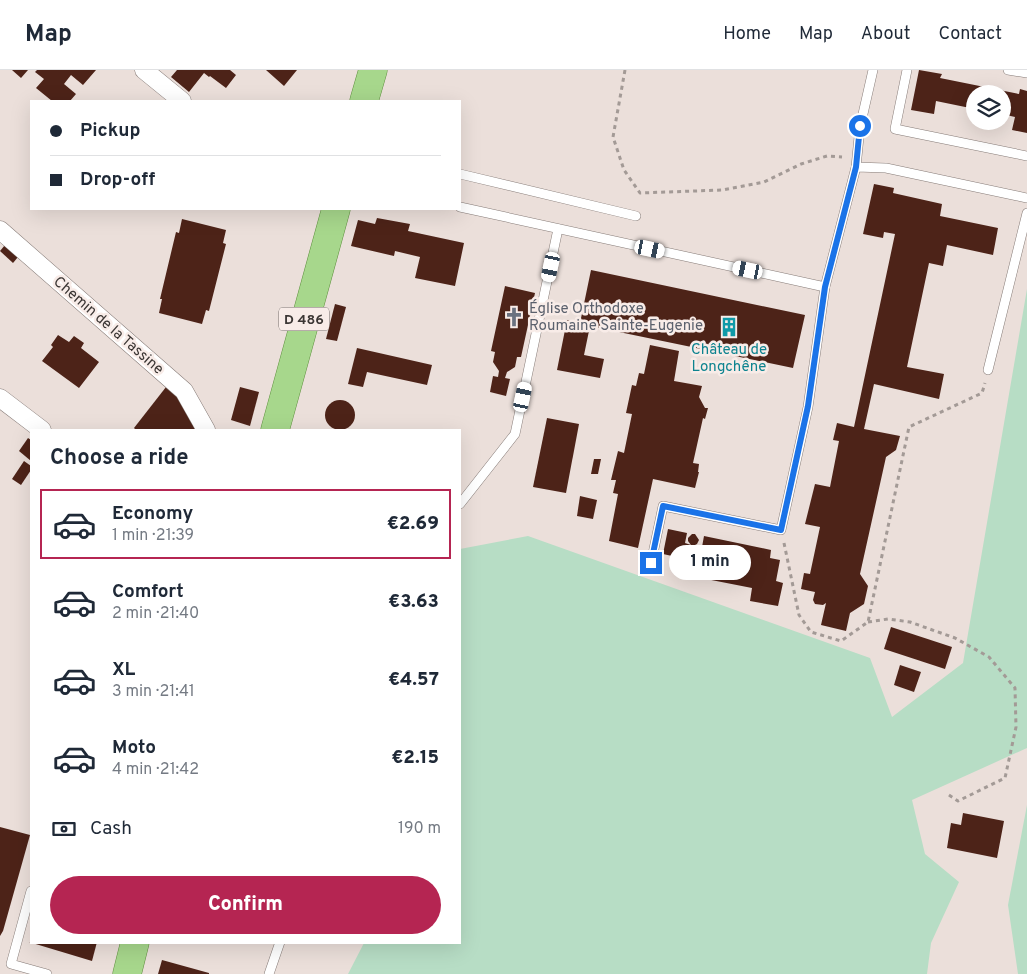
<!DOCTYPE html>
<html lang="en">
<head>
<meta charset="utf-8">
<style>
	body { margin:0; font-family:Overpass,sans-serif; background:#f6f6f7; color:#1f2937; height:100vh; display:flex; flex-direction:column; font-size:19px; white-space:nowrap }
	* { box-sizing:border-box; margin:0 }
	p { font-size:16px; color:#747a83 }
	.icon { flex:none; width:28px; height:28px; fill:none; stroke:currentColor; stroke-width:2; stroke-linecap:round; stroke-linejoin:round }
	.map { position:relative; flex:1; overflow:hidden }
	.drawer { position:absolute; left:30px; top:359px; width:431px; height:515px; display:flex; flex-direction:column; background:#fff; border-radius:0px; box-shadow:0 5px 20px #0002 }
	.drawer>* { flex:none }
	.banner { position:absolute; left:30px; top:30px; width:431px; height:110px; border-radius:0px; box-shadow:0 5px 20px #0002; display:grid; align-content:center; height:110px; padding:0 20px; background:#fff }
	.fabs { position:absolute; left:966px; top:15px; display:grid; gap:10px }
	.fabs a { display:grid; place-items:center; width:45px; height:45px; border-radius:50%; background:#fff; box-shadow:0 5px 20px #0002; font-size:25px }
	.end { position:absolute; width:22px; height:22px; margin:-11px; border:6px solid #1a73e8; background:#fff; box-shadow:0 0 0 2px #fff }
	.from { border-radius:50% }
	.bubble { position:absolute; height:35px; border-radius:18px; background:#fff; box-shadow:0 5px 20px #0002; font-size:16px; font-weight:800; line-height:35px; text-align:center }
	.car { position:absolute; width:15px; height:30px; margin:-15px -8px; border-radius:6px; box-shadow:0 0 4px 1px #0007; background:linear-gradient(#fff 24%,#345 0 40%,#fff 0 76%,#345 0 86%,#fff 0) }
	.banner b { display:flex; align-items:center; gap:18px; height:48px; font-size:19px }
	.banner b+b { border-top:1px solid #e0e1e3 }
	.banner i { width:12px; height:12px; background:#1f2937 }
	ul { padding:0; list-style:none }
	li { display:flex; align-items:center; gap:15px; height:70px; margin:0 10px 8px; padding:0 10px; border:2px solid transparent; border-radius:0px }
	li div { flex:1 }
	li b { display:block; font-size:19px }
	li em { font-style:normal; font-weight:800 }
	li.current { border-color:#b52552 }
	li>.icon { width:45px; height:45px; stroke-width:1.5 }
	h2 { padding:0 20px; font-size:22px; line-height:60px }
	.pay { display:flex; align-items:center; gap:12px; height:55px; padding:0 20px; font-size:19px }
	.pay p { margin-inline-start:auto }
	.cta { display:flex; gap:10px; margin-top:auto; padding:10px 20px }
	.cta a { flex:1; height:58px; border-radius:30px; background:#b52552; color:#fff; font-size:20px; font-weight:800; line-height:58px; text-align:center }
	header { display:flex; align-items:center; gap:30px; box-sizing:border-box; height:70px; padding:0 25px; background:#fff; border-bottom:1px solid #e0e1e3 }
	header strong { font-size:24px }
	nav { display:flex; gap:28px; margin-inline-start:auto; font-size:18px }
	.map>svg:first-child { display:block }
	.green { fill:#b7ddc5 }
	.building { fill:#4d2318 }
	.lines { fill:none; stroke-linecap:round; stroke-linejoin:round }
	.service-casing { stroke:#867b77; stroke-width:10 }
	.minor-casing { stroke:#867b77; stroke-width:19 }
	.primary-casing { stroke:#5c8e3c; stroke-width:29 }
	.path { stroke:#a39a96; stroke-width:3; stroke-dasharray:4 4; stroke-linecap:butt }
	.service { stroke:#fff; stroke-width:9 }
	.minor { stroke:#fff; stroke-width:18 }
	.primary { stroke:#a7d78c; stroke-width:28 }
	.route { stroke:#1a73e8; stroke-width:6 }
	.labels { text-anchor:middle; stroke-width:5; stroke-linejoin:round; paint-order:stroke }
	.shield { fill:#f8ece8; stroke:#746d6b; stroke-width:1 }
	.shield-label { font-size:14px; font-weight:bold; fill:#3c3735 }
	.worship-label { font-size:15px; fill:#5b616d; stroke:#f8ece8; text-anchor:start }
	.street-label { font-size:15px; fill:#3c3735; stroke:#f8ece8 }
	.culture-label { font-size:15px; fill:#0d838f; stroke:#f8ece8 }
</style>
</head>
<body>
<header>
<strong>Map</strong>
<nav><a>Home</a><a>Map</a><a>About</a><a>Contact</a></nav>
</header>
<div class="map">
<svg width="1027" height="904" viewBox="0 0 1027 904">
	<rect width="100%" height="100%" fill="#ebdfda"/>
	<!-- green -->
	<g class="green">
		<polygon points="1027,219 1027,678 912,730 925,784 959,812 931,873 927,904 348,904 364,873 460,872 460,479 528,466 870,588 892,647 963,593"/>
		<polygon points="1027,735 1027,904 1018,904 1008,835"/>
	</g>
	<!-- building -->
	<g class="building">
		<polygon points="12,0 28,0 21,8"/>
		<polygon points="37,0 96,0 83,15 71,5 64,14 76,24 70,31 52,31 36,18 44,9 35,2"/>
		<polygon points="177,0 230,0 236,5 226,18 210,6 209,7 204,3 189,22 171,7"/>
		<polygon points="266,0 297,0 284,16"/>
		<polygon points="919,0 942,4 940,8 1019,24 1020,19 1027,21 1027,63 1012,60 1015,47 1002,44 1002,24 975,24 975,39 936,31 934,44 911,40"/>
		<polygon points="874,114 894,118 893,123 942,134 940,146 998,158 993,185 947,175 943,196 929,193 907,297 944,304 939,329 874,314 864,359 900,366 896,380 886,387 860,504 868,516 864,534 850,543 846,561 821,555 826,533 823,535 815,534 813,530 815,522 801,519 804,503 810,504 820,457 805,454 815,414 830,417 839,371 833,370 837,353 854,357 895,164 884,162 883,168 863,164"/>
		<polygon points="377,148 410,154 408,161 464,173 455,216 415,208 420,187 395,181 394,186 351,176 358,150 375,154"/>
		<polygon points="182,149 226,160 223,173 226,174 209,241 206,240 202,254 159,243 162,229 160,229 176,162 179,163"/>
		<polygon points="5,175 18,187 13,193 0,181"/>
		<polygon points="591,200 805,245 793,298 590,256 584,285 604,289 600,308 557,300 567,250 580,253"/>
		<polygon points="505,216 535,223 521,287 517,287 515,297 507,302 505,308 510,309 506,326 490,322 493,306 498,307 499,301 493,292 495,282 491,281"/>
		<polygon points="335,234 346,237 337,271 326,269"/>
		<polygon points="58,265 69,272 74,266 84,273 81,278 99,292 79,318 42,291 53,277 51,275"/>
		<polygon points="650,275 679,281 674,311 702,316 699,327 705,338 708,338 705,349 703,348 693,393 699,394 698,402 699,402 695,418 653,409 638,478 609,471 618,424 613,423 616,410 611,410 618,381 624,383 632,344 626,343 632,315 636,316 639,303 644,304"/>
		<polygon points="357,278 432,295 427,315 367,302 363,317 348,314"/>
		<polygon points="166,317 180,329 198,360 136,360 134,358"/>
		<polygon points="240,317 259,322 250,356 231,350"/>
		<circle cx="340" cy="345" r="15"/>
		<polygon points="547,348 579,354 566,423 533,417"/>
		<polygon points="28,368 31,370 31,391 19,381"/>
		<polygon points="594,389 601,389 598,404 591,404"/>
		<polygon points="24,391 31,396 31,400 21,415 12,409"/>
		<polygon points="580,426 597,430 593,449 577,446"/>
		<polygon points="668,459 687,463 685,473 691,475 688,471 688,468 692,464 695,464 699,470 697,474 695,475 702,477 704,466 771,480 770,488 780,490 776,511 783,513 778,536 750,531 752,518 696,507 699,492 663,484"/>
		<polygon points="891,557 952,577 945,599 884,579"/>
		<polygon points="900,595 921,602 914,622 894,615"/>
		<polygon points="963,743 1004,751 997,788 947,778 951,753 961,755"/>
		<polygon points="0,757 30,765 3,861 0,866"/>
		<polygon points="29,872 97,872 92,891"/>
		<polygon points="162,890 209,903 209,904 158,904"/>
	</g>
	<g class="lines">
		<defs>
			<g id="service">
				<polyline points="907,0 895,59 1027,86"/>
				<polyline points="1008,0 1027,3"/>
				<polyline points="856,97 860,57 873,0"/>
				<polyline points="460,104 636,146"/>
				<polyline points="460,137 825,217 856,97 886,98 1027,128"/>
				<polyline points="988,300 1027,143"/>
				<polyline points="460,434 515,364 558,159"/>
				<polyline points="651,493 663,436 781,460 808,337 825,217"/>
				<polyline points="31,821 11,894 47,904"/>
				<polyline points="269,904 280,872"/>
			</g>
			<g id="minor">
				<polyline points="144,0 182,31"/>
				<polyline points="0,160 184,321 206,360"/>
				<polyline points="0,328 42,360"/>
			</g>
			<g id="primary">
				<polyline points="364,31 373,0"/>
				<polyline points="275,360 336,139"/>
				<polyline points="127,904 135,872"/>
			</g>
		</defs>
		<!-- service casing -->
		<use href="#service" class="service-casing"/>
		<!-- minor casing -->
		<use href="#minor" class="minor-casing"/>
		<!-- primary casing -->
		<use href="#primary" class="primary-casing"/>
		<!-- path -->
		<g class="path">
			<polyline points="625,0 613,67 624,100 640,123 722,120 764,112 801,94 827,86 842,87"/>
			<polyline points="784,473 799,545 811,562 841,571 868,552 909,357 982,323 985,313"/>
			<polyline points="868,552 888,549 910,552 955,568 989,587 1015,618 1016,657 1005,708 958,731 946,723"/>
		</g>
		<!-- service -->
		<use href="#service" class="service"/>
		<!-- minor -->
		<use href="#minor" class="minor"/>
		<!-- primary -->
		<use href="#primary" class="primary"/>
	</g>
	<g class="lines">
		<!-- route -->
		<polyline class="route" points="651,493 663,436 781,460 808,336 825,217 856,97 860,56"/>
	</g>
	<!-- icons -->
	<defs>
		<symbol id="church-bare" viewBox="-9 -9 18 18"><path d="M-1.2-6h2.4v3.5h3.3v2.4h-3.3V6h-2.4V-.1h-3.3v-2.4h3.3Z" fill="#6b7280" stroke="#f8ece8" stroke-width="2.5" paint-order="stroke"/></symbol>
		<symbol id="building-bare" viewBox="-9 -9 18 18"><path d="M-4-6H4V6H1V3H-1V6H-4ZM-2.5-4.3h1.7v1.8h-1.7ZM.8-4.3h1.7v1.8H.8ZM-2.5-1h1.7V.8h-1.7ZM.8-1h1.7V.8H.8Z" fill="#0f9aa8" stroke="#f8ece8" stroke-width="2.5" paint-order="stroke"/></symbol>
	</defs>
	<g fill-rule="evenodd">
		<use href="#church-bare" x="500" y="233" width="28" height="28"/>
		<use href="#building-bare" x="715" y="243" width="28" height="28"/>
	</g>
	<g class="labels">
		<!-- shield labels -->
		<rect class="shield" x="279" y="237.5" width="50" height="23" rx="4"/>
		<g class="shield-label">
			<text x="304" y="254">D 486</text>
		</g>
		<!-- worship labels -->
		<g class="worship-label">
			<text x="529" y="243">Église Orthodoxe<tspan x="529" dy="17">Roumaine Sainte-Eugenie</tspan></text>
		</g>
		<!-- street labels -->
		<g class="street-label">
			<text transform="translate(109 255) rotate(41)" y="5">Chemin de la Tassine</text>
		</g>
		<!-- culture labels -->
		<g class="culture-label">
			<text x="729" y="284">Château de<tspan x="729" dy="17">Longchêne</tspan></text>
		</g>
	</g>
</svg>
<div class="fabs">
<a><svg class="icon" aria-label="layers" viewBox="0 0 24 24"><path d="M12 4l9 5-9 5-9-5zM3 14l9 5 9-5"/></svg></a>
</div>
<i class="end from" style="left:860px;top:56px"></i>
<i class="end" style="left:651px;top:493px"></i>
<div class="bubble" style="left:669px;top:475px;width:82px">1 min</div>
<i class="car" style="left:650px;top:179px;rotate:102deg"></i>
<i class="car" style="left:551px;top:197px;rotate:192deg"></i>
<i class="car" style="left:748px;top:200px;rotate:282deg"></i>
<i class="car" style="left:523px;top:327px;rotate:12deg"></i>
<div class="banner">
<b><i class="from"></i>Pickup</b>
<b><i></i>Drop-off</b>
</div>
<section class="drawer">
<h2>Choose a ride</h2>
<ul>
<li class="current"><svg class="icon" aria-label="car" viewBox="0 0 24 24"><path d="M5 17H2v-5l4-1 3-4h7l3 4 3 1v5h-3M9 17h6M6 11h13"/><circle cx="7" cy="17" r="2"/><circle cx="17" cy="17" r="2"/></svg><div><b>Economy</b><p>1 min · 21:39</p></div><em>€2.69</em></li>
<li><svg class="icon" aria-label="car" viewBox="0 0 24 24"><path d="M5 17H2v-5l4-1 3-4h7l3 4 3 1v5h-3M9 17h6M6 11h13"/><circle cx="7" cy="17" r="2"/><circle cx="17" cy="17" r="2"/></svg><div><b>Comfort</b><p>2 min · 21:40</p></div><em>€3.63</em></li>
<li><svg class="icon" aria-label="car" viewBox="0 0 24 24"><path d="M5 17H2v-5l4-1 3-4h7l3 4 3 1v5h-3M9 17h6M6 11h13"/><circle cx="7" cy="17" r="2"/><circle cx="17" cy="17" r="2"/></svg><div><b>XL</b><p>3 min · 21:41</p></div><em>€4.57</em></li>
<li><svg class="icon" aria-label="car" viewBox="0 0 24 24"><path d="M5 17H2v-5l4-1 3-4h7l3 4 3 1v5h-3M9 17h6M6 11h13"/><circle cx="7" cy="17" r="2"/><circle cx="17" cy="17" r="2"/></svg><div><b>Moto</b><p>4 min · 21:42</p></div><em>€2.15</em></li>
</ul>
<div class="pay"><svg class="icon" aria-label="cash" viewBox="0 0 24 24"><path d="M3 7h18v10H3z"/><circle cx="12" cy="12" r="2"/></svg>Cash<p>190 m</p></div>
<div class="cta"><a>Confirm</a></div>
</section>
</div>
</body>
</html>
